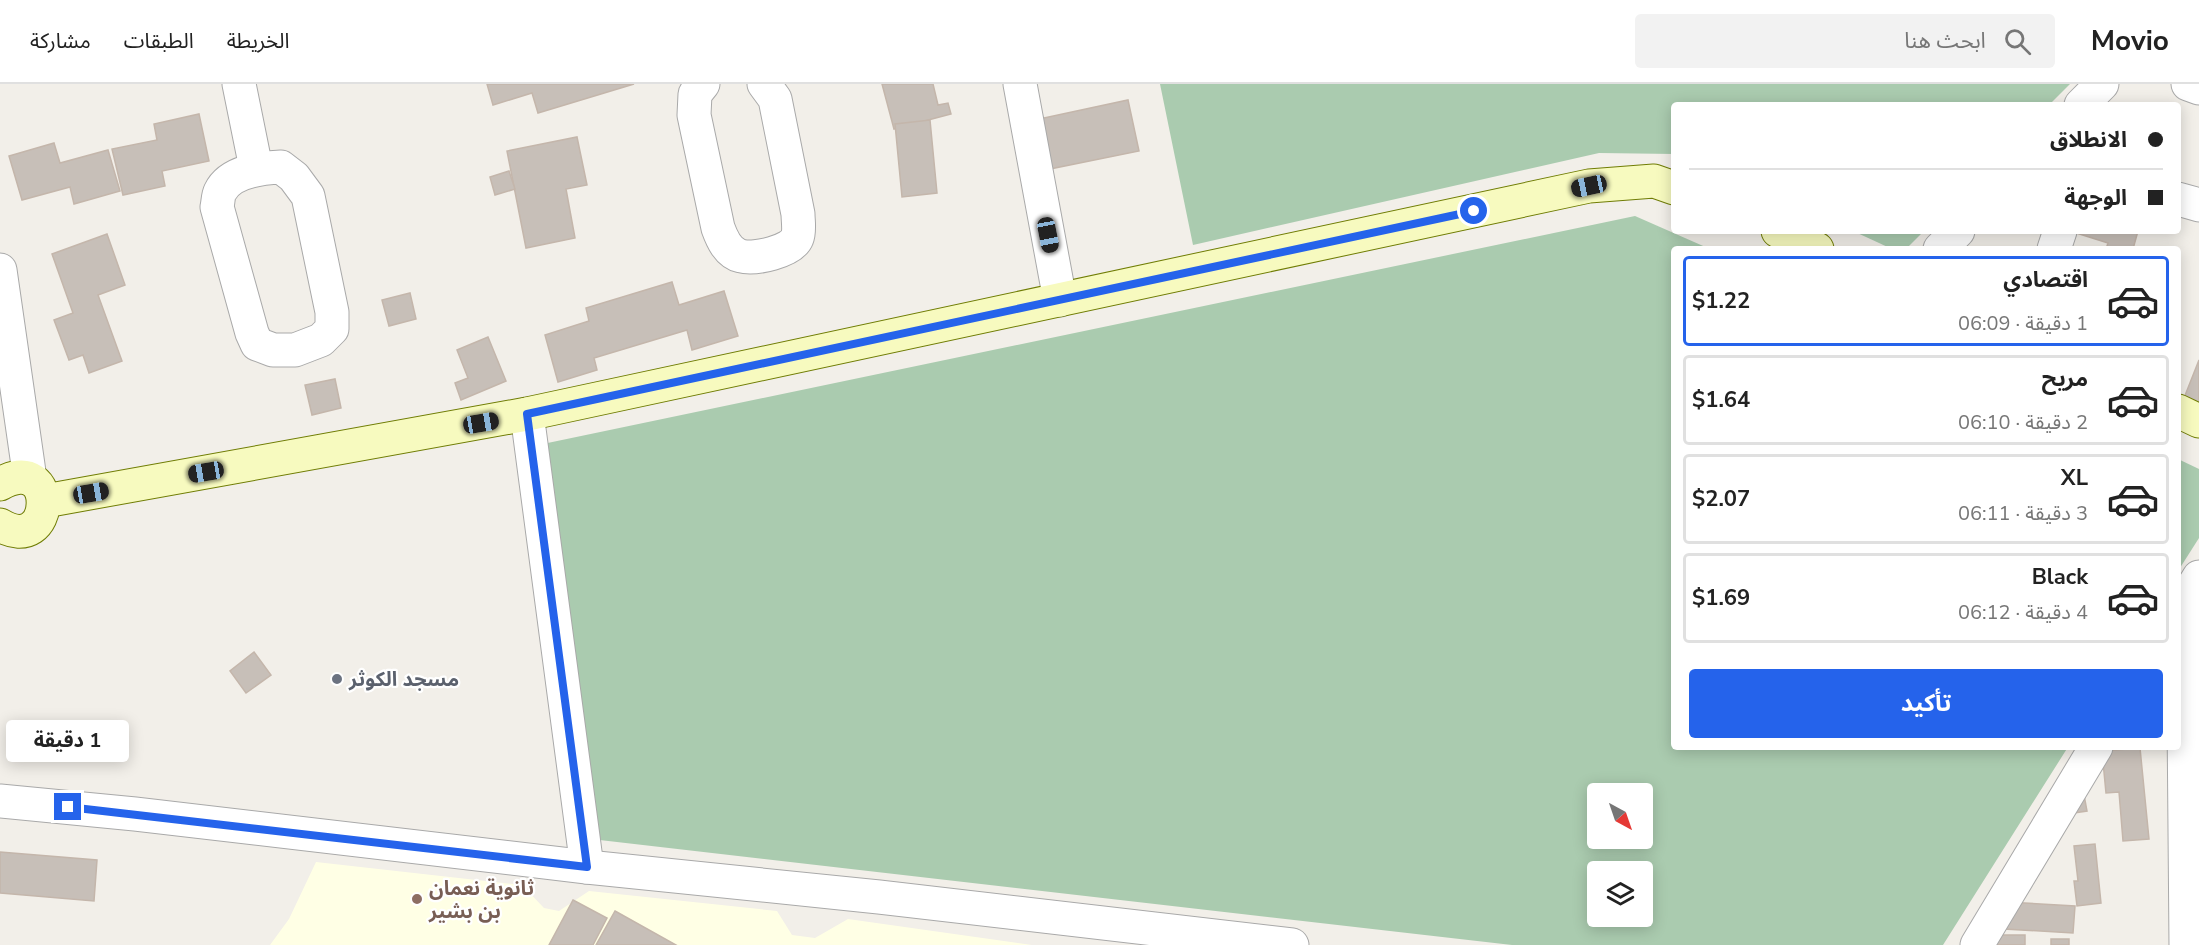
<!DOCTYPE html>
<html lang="ar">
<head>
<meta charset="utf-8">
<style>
	body { margin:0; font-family:"Nunito Sans","Noto Sans Arabic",sans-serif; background:#f2f2f2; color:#222; direction:rtl; height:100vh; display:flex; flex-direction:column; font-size:22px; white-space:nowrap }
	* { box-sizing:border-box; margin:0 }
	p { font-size:20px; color:#767676 }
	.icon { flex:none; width:33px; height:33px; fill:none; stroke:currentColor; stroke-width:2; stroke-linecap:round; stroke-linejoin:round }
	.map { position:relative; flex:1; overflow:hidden; direction:ltr }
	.drawer { position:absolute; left:1671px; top:162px; width:510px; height:504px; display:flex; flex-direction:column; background:#fff; border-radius:6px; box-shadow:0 3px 15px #0003; direction:rtl }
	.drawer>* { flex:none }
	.top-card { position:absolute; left:1671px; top:18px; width:510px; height:132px; border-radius:6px; box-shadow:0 3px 15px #0003; direction:rtl; display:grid; align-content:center; height:132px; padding:0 18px; background:#fff }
	.needle { width:39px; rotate:140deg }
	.controls { position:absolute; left:1587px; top:699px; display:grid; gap:12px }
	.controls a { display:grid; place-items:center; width:66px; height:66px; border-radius:6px; background:#fff; box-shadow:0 3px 15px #0003; font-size:30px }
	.end { position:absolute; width:27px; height:27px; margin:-14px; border:8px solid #2563eb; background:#fff; box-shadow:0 0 0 3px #fff }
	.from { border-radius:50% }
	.bubble { position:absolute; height:42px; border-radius:6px; background:#fff; box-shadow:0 3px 15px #0003; font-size:20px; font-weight:700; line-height:42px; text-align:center; direction:rtl }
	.car { position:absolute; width:18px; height:36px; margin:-18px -9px; border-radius:8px; box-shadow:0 0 4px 2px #0007; background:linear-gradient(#222 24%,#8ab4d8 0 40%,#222 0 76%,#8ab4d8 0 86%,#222 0) }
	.top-card b { display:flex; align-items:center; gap:21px; height:57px; font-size:22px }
	.top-card b+b { border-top:2px solid #e0e0e0 }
	.top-card i { width:15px; height:15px; background:#222 }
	ul { padding:10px 0 0; list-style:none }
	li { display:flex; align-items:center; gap:18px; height:90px; margin:0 12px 9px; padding:0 6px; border:3px solid #e0e0e0; border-radius:6px }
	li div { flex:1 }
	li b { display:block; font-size:22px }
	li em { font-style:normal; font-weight:700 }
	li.on { border-color:#2563eb }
	li>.icon { width:54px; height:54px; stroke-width:1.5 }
	.button { display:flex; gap:12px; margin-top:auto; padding:12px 18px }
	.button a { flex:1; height:69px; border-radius:6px; background:#2563eb; color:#fff; font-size:24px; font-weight:700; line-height:69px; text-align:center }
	header { display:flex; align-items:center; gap:36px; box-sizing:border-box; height:84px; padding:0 30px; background:#fff; border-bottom:2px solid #e0e0e0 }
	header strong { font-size:28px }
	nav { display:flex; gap:33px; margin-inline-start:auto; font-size:21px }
	.search { width:420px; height:54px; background:#f2f2f2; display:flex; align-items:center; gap:15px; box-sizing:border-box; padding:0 21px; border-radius:6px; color:#767676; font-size:22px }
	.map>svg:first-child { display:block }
	.education { fill:#ffffe5 }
	.cemetery { fill:#aacbaf; fill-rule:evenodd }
	.building { fill:#c7bfb8; stroke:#c4b6ab; stroke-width:1.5 }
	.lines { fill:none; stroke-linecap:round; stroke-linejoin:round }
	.minor-casing { stroke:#a9a9a9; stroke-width:35 }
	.tertiary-casing { stroke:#a9a9a9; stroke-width:35 }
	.secondary-casing { stroke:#707d05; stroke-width:35 }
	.minor { stroke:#fff; stroke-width:33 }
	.tertiary { stroke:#fff; stroke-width:33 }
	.secondary { stroke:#f7fabf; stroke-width:33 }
	.route { stroke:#2563eb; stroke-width:8 }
	.worship-dot { fill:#6b7280; stroke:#fff; stroke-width:2 }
	.education-dot { fill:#8d6e63; stroke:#fff; stroke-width:2 }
	.labels { text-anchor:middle; stroke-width:4.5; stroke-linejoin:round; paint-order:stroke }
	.worship-label { font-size:20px; font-weight:bold; fill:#5b616d; stroke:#fff; text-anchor:start }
	.education-label { font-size:20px; font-weight:bold; fill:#785e54; stroke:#fff; text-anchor:start }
</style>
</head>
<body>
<header>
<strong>Movio</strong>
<div class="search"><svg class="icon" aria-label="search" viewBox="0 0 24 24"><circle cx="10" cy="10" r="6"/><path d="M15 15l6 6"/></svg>ابحث هنا</div>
<nav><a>الخريطة</a><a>الطبقات</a><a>مشاركة</a></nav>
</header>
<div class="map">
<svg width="2199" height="861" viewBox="0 0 2199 861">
	<rect width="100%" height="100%" fill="#f2efe9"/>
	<!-- education -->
	<polygon class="education" points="316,778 522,801 544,824 559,827 589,807 777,827 792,851 815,854 848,835 1032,861 270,861 289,835"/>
	<!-- cemetery -->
	<g class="cemetery">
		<polygon points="1160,0 2070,0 2049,21 1674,21 1674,70 1599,69 1193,161"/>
		<path d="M1635 132 1710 165H1674V663H2068L1943 861H1512L591 755 538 361ZM1598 710H1642V754H1598ZM1598 788H1642V832H1598Z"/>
		<polygon points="1853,147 1924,147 1906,165 1892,165"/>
		<polygon points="2178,375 2199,385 2199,454 2178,487"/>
	</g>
	<!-- building -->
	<g class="building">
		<polygon points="487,0 634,0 538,29 532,9 493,21"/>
		<polygon points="882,0 933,0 938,21 948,19 951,30 894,45"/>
		<polygon points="1128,16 1139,67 1035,88 1025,38"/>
		<polygon points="199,30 209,77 162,87 165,102 123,111 112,65 157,56 154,40"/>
		<polygon points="930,36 937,109 902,113 895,40"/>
		<polygon points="577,53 587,101 566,105 575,154 526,164 507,67"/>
		<polygon points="54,59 60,79 108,66 120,107 74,120 70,103 22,116 9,72"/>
		<polygon points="509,87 515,105 495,111 490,93"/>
		<polygon points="2070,147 2138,147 2133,165 2106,165 2108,159"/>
		<polygon points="107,150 125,201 98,211 122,277 89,289 83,271 69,276 54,236 73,229 52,170"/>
		<polygon points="672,198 679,221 724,207 738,252 692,266 687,246 594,274 597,286 558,298 545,251 589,237 586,224"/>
		<polygon points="410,209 416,235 389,242 382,216"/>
		<polygon points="488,253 506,297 461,316 455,299 468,294 457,266"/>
		<polygon points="2199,276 2199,319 2184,314"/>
		<polygon points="335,295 341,324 312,331 305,301"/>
		<polygon points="254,568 271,591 246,609 230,587"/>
		<polygon points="2140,664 2149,755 2123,757 2119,708 2106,709 2102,667"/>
		<polygon points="2084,711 2087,727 2067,730"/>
		<polygon points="2095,760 2101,819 2077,822 2074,797 2078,797 2074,762"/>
		<polygon points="0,768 97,776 94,817 0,809"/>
		<polygon points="573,816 607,834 593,861 549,861"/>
		<polygon points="2006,818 2075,822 2073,849 2004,845"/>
		<polygon points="615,827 676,861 596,861"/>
		<rect x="1988" y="851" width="37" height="10"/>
		<rect x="2051" y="855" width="18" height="6"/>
	</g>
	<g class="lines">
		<defs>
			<g id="minor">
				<polyline points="239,0 256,84"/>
				<path d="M703 0 695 10 694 31 718 144C722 155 728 169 741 172 755 176 792 167 797 154 800 147 798 137 798 130L775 15 764 0"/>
				<polyline points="1020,0 1060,216"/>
				<polyline points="2188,0 2199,4"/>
				<polyline points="2081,21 2102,0"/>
				<path d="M281 83 294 93 308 112 332 228V245L321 256 295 266H273L257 260 252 249 217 123C218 119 218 112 220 108 230 87 261 84 281 83Z"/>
				<polyline points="2178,115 2199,121"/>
				<polyline points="1940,165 1958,147"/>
				<polyline points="2054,165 2060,147"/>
				<polyline points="527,330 587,783"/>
				<polyline points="2183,518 2186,861"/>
				<polyline points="2178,527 2199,493"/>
				<polyline points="0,717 135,730 587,783 879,813 1292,861"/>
				<polyline points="1977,861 2096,663"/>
			</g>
			<polyline id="tertiary" points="0,186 30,395"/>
			<g id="secondary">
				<polyline points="1778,147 1817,165"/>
				<polyline points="2178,327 2199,337"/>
				<path d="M0 400C60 366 55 474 0 441"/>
				<polyline points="45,417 527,330 1589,102 1654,97 1674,104"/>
			</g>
		</defs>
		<!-- minor casing -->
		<use href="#minor" class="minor-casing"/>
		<!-- tertiary casing -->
		<use href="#tertiary" class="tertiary-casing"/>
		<!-- secondary casing -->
		<use href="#secondary" class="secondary-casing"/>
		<!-- minor -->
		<use href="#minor" class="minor"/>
		<!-- tertiary -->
		<use href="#tertiary" class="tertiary"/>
		<!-- secondary -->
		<use href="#secondary" class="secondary"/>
	</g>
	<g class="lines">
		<!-- route -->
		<polyline class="route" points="68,723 587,783 527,330 1474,127"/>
	</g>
	<!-- markers -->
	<circle class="worship-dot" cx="337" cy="595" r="6"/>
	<circle class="education-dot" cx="417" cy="815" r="6"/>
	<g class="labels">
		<!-- worship labels -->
		<g class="worship-label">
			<text x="349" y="602">مسجد الكوثر</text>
		</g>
		<!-- education labels -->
		<g class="education-label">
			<text x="429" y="811">ثانوية نعمان<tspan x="429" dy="23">بن بشير</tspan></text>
		</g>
	</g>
</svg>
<div class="controls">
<a><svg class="needle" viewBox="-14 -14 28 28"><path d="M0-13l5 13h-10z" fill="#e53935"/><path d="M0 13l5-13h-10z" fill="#767676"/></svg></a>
<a><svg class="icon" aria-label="layers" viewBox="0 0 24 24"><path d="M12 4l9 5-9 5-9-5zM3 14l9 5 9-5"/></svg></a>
</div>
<i class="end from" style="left:1474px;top:127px"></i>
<i class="end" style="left:68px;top:723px"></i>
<div class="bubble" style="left:6px;top:636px;width:123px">1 دقيقة</div>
<i class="car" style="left:1589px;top:102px;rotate:258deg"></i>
<i class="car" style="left:1048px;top:151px;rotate:169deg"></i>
<i class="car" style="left:481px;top:339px;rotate:80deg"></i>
<i class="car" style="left:206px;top:388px;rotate:260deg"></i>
<i class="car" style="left:91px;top:409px;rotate:80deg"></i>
<div class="top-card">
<b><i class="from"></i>الانطلاق</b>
<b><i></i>الوجهة</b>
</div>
<section class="drawer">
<ul>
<li class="on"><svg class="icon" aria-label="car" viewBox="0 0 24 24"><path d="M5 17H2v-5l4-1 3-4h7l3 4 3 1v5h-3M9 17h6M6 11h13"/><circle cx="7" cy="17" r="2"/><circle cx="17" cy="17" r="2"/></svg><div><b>اقتصادي</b><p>1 دقيقة · 06:09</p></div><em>$1.22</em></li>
<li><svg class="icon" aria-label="car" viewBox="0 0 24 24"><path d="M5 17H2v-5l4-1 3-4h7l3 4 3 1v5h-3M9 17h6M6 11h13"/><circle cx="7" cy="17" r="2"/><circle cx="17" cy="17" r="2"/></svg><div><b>مريح</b><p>2 دقيقة · 06:10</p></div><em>$1.64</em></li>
<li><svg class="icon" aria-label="car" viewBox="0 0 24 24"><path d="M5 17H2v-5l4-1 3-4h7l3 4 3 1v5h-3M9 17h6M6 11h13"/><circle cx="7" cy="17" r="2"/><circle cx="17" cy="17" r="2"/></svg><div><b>XL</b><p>3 دقيقة · 06:11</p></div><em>$2.07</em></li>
<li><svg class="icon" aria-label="car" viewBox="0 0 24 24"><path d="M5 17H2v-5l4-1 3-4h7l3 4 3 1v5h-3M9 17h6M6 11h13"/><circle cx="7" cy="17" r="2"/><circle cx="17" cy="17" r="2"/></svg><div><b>Black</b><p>4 دقيقة · 06:12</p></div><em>$1.69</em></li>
</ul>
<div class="button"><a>تأكيد</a></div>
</section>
</div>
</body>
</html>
